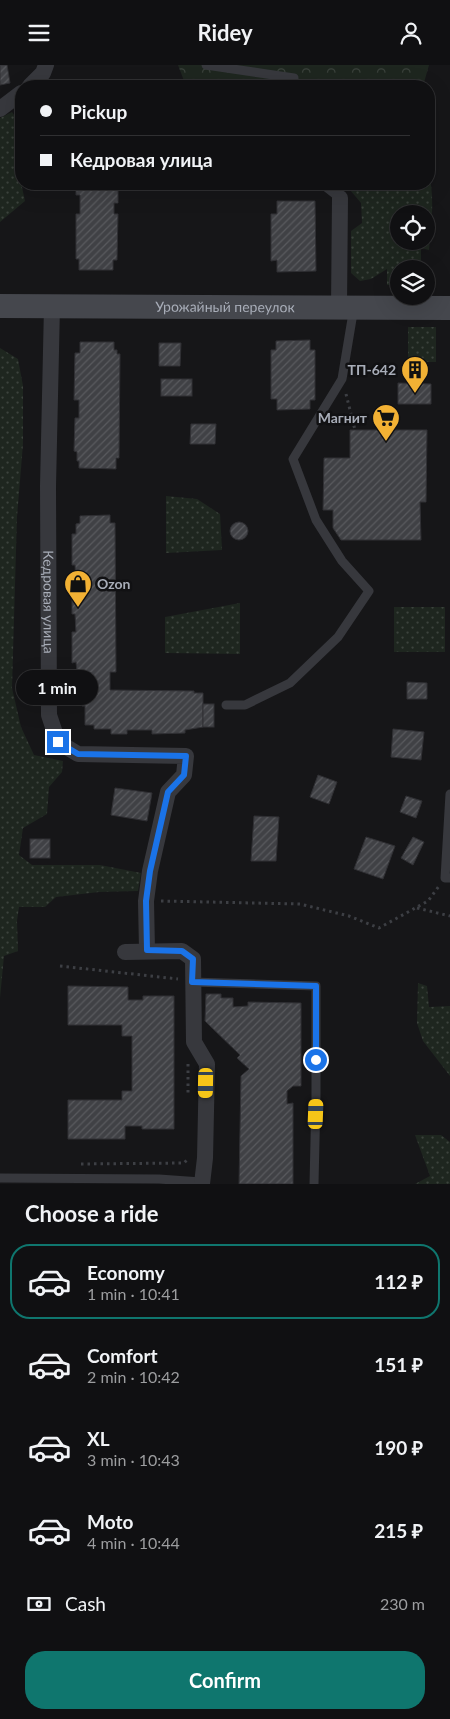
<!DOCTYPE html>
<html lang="en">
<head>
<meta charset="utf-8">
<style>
	body { margin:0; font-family:Lato,sans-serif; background:#1e1e20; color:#f1f3f6; height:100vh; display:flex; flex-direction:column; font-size:19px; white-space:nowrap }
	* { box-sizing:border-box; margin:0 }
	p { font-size:16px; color:#9c9d9f }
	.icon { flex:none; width:28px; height:28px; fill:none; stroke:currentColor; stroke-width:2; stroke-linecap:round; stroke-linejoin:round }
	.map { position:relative; height:1119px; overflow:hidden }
	.details { display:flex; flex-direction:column; background:#101012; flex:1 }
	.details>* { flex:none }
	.hud { position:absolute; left:15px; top:15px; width:420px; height:110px; border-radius:20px; box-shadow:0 5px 20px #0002,0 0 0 1px #303032; display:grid; align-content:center; height:110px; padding:0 25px; background:#101012 }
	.controls { position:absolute; left:390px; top:140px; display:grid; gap:10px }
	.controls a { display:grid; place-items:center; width:45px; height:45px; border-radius:50%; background:#101012; box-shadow:0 5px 20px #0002,0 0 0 1px #303032; font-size:25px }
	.end { position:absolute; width:22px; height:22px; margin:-11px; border:6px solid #1a73e8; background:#fff; box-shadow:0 0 0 2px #fff }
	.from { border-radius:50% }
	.bubble { position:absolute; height:35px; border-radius:18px; background:#101012; box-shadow:0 5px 20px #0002,0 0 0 1px #303032; font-size:16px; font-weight:700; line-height:35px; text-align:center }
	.car { position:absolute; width:15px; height:30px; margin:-15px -8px; border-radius:6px; box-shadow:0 0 4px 1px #0007; background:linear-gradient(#f5c518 24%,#345 0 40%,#f5c518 0 76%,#345 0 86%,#f5c518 0) }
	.hud b { display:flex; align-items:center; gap:18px; height:48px; font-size:19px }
	.hud b+b { border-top:1px solid #303032 }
	.hud i { width:12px; height:12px; background:#f1f3f6 }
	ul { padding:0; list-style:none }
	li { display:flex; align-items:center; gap:15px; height:75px; margin:0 10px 8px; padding:0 15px; border:2px solid transparent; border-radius:20px }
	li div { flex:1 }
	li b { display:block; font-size:19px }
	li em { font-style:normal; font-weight:700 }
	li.active { border-color:#0f766e }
	li>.icon { width:45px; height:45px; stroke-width:1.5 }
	h2 { padding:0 25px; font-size:22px; line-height:60px }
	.pay { display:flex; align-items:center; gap:12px; height:55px; padding:0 25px; font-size:19px }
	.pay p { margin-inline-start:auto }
	.button { display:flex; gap:10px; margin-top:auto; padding:10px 25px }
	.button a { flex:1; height:58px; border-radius:20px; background:#0f766e; color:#fff; font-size:20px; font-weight:700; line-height:58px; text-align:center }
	header { display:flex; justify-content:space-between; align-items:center; height:65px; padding:0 25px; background:#101012; font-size:22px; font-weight:700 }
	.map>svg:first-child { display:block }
	.green { fill:url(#green-dots); fill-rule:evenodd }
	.forest { fill:url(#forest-crowns) }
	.building { fill:url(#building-hatch); stroke:#303034 }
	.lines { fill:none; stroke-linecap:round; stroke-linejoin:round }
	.path { stroke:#3d3f44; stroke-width:3; stroke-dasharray:2.5 4; stroke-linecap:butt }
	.lane { stroke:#37383d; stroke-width:9 }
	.street { stroke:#37383d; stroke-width:16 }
	.secondary { stroke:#45474d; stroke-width:24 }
	.route { stroke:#1a73e8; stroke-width:6 }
	.labels { text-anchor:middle; stroke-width:5; stroke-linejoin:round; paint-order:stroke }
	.street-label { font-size:14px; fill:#a8adb8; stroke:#111113 }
	.poi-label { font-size:14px; font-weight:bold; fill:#a8adb8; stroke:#111113; text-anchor:end }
</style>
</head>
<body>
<header><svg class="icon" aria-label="menu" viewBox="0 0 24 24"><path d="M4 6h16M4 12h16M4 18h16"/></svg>Ridey<svg class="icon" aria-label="person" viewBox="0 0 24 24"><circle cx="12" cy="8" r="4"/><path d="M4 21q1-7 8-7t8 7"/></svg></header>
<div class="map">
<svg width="450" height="1119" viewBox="0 0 450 1119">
	<defs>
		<pattern id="green-dots" width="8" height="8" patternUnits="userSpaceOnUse" patternTransform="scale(1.25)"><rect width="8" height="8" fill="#1e261f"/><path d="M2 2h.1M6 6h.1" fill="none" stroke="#3c433d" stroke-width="1.8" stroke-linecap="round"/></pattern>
		<pattern id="forest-crowns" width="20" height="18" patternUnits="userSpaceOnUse" patternTransform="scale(1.25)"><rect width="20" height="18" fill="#1e261f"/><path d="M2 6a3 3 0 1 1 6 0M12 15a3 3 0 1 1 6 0" fill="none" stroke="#3c433d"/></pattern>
		<pattern id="building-hatch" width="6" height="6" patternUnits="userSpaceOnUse" patternTransform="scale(1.25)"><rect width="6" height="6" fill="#404145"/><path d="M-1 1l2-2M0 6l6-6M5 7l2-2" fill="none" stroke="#595a5e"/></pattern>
	</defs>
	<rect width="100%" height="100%" fill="#161618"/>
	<!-- green -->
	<g class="green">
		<polygon points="12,47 21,60 21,92 18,104 25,136 0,157 0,53"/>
		<path d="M429 110C435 132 431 162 429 185L421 183V204H399V220H387V204L371 214 360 216 351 208V166L362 158 361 138 345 119H429ZM399 149H426V176H399Z"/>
		<rect x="408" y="262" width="28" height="35"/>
		<polygon points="0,283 18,294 23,321 23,379 17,452 12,623 21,662 34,690 63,696 62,707 49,722 47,749 23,763 19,790 32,800 100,800 141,808 138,826 99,827 56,832 45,842 19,842 17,856 18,886 4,891 0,933"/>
		<polygon points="166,431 197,434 220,449 222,485 166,488"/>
		<polygon points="240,538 240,589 165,588 165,552"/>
		<rect x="394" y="542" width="51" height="45"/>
		<polygon points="418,918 427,921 429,942 450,941 450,1011 423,976 417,958"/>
		<polygon points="415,1070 441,1070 450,1077 450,1119 415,1119 430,1111"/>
	</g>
	<!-- forest -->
	<polygon class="forest" points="178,0 429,0 423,21 186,21"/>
	<!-- building -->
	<g class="building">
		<polygon points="0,0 7,0 10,18 0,20"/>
		<polygon points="76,119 118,119 118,138 114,138 114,149 118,149 117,195 113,195 113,205 79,205 79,194 76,194 76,149 80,149 80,130 76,130"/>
		<polygon points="277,136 315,136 316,206 277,207 277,195 271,196 271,149 277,149"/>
		<polygon points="310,275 310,285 315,285 315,335 310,335 310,344 277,345 277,334 271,334 271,285 276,285 276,276"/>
		<polygon points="80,277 114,277 114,285 117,285 117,289 120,289 119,393 116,393 116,404 79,403 79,396 77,396 77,387 74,386 75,353 79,353 79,335 74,335 75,288 80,288"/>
		<polygon points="159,278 181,278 180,301 159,301"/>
		<rect x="161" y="314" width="31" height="17"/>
		<polygon points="398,318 431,319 431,339 398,339"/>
		<polygon points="191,359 216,359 215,379 190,379"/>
		<polygon points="350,365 427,365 426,437 420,437 421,475 341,475 333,463 333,445 323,445 324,393 350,393"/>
		<polygon points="110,450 110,458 115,458 116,607 110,607 110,625 194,626 194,628 203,628 203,662 185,665 185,668 152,669 152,665 127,665 127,669 111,669 111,664 94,664 94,660 85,660 85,641 82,641 82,625 86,625 85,615 80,615 80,607 77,607 76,597 72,598 72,567 76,567 75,549 72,549 72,519 76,519 75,500 72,500 72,469 76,469 76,459 80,458 80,451"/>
		<circle cx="239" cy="466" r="9"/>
		<polygon points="407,617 427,618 427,634 407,634"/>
		<rect x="203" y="639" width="11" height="23"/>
		<polygon points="393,664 424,667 421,695 391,692"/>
		<polygon points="318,710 337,717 329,739 310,732"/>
		<polygon points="115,723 152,728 147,756 111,750"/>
		<polygon points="406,731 422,736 416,753 400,747"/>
		<polygon points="254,751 279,752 276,796 251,796"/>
		<polygon points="366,772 395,781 383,814 354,804"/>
		<polygon points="413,772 424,777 413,800 401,793"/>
		<rect x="30" y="774" width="20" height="19"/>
		<polygon points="68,921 128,922 128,935 143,935 143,931 174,931 174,1064 142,1064 142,1061 125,1061 125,1074 68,1074 68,1035 122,1035 122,1026 132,1026 132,971 122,971 122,960 68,960"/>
		<polygon points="206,929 221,929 221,933 233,933 233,942 248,941 248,937 301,938 301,1021 293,1021 287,1026 287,1039 293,1038 293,1119 239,1119 241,1011 249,1004 237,993 240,990 205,956"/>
	</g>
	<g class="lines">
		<!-- path -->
		<g class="path">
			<polyline points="346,329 355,365"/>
			<polyline points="161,836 300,839 349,851 379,863 428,836 439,821"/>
			<polyline points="417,843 450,851"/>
			<polyline points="60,901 178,914"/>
			<polyline points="188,999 188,1031"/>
			<polyline points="81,1099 184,1098 188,1094"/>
		</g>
		<!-- lane -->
		<g class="lane">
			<polyline points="206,0 294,13 294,21"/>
			<polyline points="322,119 340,133"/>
			<polyline points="226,640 245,640 290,618 338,572 369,526 342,496 316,455 293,394 342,314 354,242"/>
			<polyline points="450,729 445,813 450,813"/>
			<polyline points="192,917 316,921 316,1032 314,1119"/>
			<polyline points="0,1113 159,1114 201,1117"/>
		</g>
		<!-- street -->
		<g class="street">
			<polyline points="30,21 43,8 46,0"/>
			<polyline points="0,44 21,28"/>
			<path id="s1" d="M52 241 48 421 49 650 58 677 78 689 186 691 184 710 168 727 150 806 146 836 147 885"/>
			<polyline points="339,242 340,133"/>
			<polyline points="125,887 182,886 193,894 194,977 207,999 205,1093 202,1119"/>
		</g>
		<!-- secondary -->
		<path class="secondary" id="s2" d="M0 241 450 243"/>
	</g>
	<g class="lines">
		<!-- route -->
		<polyline class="route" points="58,677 78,689 186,691 184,710 168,727 150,806 146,836 147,885 182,886 193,894 192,917 316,921 316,995"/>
	</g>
	<!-- icons -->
	<defs>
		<symbol id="building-pin" viewBox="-11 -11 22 30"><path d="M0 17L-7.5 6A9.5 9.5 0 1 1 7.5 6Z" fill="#f2b134" stroke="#111113"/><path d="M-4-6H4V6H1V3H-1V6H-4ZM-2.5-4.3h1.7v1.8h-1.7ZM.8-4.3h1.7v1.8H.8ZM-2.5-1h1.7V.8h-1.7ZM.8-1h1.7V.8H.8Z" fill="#111"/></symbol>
		<symbol id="supermarket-pin" viewBox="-11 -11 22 30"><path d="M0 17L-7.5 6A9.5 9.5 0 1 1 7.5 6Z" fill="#f2b134" stroke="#111113"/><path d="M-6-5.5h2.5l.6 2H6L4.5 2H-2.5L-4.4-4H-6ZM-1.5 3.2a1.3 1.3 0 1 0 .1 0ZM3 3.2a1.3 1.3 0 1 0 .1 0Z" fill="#111"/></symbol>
		<symbol id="shop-pin" viewBox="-11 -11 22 30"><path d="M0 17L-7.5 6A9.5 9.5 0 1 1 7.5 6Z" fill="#f2b134" stroke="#111113"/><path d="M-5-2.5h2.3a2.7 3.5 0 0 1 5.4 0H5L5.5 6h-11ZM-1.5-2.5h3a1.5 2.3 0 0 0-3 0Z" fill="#111"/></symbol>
	</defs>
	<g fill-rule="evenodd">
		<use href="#building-pin" x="399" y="289" width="32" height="43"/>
		<use href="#supermarket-pin" x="370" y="337" width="32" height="43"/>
		<use href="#shop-pin" x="62" y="503" width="32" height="43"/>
	</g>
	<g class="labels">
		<!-- street labels -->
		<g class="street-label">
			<text dy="5" stroke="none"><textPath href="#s2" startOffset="225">Урожайный переулок</textPath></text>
			<text dy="5" stroke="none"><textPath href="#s1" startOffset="296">Кедровая улица</textPath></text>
		</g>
		<!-- poi labels -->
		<g class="poi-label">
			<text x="396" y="310">ТП-642</text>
			<text x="367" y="358">Магнит</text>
			<text x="97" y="524" text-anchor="start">Ozon</text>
		</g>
	</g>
</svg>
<div class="controls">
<a><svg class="icon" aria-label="locate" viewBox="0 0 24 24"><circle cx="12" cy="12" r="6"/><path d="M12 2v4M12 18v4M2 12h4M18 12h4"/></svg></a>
<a><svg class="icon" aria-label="layers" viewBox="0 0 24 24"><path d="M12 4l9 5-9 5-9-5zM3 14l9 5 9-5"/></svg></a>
</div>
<i class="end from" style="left:316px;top:995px"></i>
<i class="end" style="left:58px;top:677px"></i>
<div class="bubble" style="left:16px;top:605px;width:82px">1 min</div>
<i class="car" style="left:206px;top:1018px;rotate:181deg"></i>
<i class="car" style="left:316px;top:1049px;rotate:2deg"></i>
<div class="hud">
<b><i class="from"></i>Pickup</b>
<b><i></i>Кедровая улица</b>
</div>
</div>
<section class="details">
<h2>Choose a ride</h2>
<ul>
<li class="active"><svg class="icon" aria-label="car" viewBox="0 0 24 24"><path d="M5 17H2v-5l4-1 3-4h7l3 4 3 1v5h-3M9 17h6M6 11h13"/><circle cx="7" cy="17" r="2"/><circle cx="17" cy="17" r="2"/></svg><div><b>Economy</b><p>1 min · 10:41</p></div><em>112 ₽</em></li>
<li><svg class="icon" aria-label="car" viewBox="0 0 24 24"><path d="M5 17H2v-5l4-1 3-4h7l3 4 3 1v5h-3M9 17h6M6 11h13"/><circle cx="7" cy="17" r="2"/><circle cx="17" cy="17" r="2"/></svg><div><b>Comfort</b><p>2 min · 10:42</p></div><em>151 ₽</em></li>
<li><svg class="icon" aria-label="car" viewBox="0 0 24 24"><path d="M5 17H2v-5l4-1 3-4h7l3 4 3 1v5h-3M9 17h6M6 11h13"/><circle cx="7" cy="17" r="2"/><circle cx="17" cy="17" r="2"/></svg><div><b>XL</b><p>3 min · 10:43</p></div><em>190 ₽</em></li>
<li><svg class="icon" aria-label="car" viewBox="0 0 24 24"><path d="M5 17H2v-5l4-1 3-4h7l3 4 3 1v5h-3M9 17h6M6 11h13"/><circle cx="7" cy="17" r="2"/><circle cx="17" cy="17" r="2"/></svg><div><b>Moto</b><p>4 min · 10:44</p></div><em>215 ₽</em></li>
</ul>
<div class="pay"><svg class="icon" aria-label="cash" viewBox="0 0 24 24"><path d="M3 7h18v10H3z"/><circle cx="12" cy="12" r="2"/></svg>Cash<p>230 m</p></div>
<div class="button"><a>Confirm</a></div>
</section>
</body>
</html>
